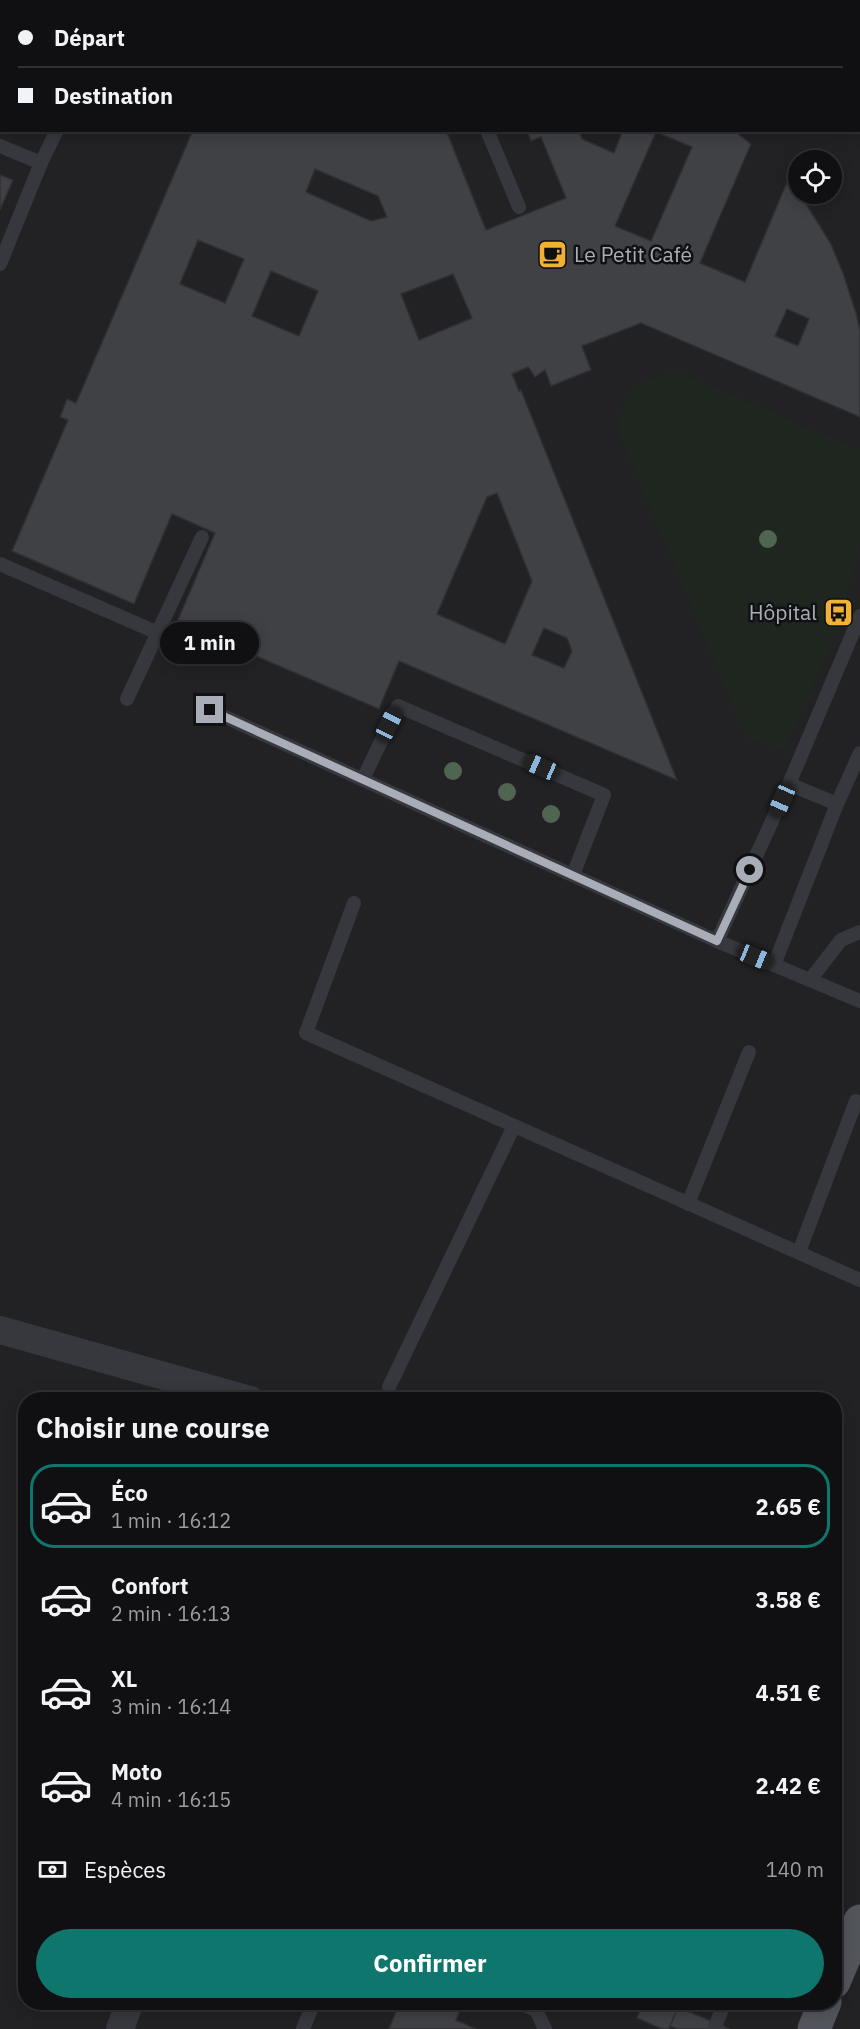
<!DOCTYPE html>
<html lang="fr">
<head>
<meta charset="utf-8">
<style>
	body { margin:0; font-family:"IBM Plex Sans",sans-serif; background:#1e1e20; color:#f1f3f6; height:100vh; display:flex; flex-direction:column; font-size:22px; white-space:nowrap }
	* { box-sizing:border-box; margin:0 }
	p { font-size:20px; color:#9c9d9f }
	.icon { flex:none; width:33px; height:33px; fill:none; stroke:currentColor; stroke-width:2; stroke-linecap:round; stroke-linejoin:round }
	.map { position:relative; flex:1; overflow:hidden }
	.panel { position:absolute; left:18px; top:1392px; width:824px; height:618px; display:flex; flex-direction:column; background:#101012; border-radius:24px; box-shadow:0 3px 15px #0003,0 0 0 2px #303032 }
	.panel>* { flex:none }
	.guide { position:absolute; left:0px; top:0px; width:861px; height:132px; box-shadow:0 3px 15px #0003,0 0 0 2px #303032; display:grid; align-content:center; height:132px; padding:0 18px; background:#101012 }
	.tools { position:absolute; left:788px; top:150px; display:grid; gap:12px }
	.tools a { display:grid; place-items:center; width:54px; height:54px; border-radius:50%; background:#101012; box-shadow:0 3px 15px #0003,0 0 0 2px #303032; font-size:30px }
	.end { position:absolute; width:27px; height:27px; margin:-14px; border:8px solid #a8adb8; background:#111; box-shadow:0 0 0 3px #111 }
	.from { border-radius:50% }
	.bubble { position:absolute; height:42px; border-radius:21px; background:#101012; box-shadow:0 3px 15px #0003,0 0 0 2px #303032; font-size:20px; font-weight:800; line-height:42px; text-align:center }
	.car { position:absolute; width:18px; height:36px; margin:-18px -9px; border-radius:8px; box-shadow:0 0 4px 2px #0007; background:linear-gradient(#222 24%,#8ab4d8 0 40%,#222 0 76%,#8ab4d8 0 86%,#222 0) }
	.guide b { display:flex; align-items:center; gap:21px; height:57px; font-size:22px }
	.guide b+b { border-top:2px solid #303032 }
	.guide i { width:15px; height:15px; background:#f1f3f6 }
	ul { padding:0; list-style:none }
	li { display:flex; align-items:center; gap:18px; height:84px; margin:0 12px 9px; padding:0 6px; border:3px solid transparent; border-radius:24px }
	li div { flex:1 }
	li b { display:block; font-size:22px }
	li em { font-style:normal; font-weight:800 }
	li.on { border-color:#0f766e }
	li>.icon { width:54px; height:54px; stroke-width:1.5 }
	h2 { padding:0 18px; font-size:27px; line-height:72px }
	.pay { display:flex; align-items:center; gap:15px; height:66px; padding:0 18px; font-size:22px }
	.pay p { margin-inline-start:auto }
	.action { display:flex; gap:12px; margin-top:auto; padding:12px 18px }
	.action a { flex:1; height:69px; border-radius:36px; background:#0f766e; color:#fff; font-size:24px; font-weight:800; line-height:69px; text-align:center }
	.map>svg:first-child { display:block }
	.built { fill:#222225; fill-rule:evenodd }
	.green { fill:#1e261f }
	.building { fill:#404145; stroke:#303034; stroke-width:1.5; fill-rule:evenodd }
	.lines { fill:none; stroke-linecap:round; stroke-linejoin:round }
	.lane { stroke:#37383d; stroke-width:14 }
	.street { stroke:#37383d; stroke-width:28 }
	.primary { stroke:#53555c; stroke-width:33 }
	.tree { fill:#506452 }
	.route { stroke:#a8adb8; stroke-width:8 }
	.labels { text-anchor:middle; stroke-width:5; stroke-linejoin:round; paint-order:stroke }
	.poi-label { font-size:21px; fill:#a8adb8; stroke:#111113; text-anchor:start }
</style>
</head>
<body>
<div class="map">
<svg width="860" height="2029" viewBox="0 0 860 2029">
	<rect width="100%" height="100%" fill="#161618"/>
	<!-- built -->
	<path class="built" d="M0 0H860V2029H0ZM2 2H860V130H2ZM798 160H831V194H798ZM26 1400H834V2002H26Z"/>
	<!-- green -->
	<path class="green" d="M662 374H683L860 450V546L837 632 786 747H771L746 737 618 431C621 400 633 385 662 374Z"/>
	<!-- building -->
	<g class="building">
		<polygon points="248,0 285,0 287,2 248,2"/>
		<polygon points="325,0 365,0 366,2 326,2"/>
		<path d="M193 130H446L486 230 566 198 541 137 531 141 527 130H579L582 139 614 153 623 130H733L751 144 700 263 745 282 788 180 803 199 831 244 843 273 856 313 860 331V417L641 323 582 346 591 370 551 386 545 370 535 377 528 367 512 374 519 391 521 390 677 780 399 661 379 709 177 622 215 533 172 514 134 604 12 551 68 420 60 417 67 399 76 403ZM656 132 692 147 651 241 615 226ZM315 169 378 196 387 217 371 221 306 192ZM198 240 244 259 225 303 180 284ZM271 271 318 291 299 336 252 316ZM453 274 472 318 419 340 401 294ZM787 309 809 319 798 346 775 336ZM497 493 532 581 505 644 437 614 487 497ZM544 628 567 638 572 651 564 668 532 655Z"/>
		<polygon points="0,175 13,180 0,210"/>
		<polygon points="400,2002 453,2002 462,2006 456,2020 476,2029 389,2029"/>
		<polygon points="650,2002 680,2002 669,2029 662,2029 637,2018 642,2006 648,2008"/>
		<polygon points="678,2007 730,2029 678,2029 670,2026"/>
	</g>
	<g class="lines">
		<!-- lane -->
		<g class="lane">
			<polyline points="432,0 433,2"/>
			<polyline points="115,2 115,0"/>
			<polyline points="491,2 492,0"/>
			<polyline points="0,112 2,113"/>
			<polyline points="487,130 519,207"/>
			<polyline points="0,146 41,163"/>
			<polyline points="0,264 41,163 57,130"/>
			<polyline points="0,564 158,633"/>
			<polyline points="127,699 202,537"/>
			<polyline points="210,710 717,941 860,1001"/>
			<polyline points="363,779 398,706 604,795 573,875"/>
			<polyline points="789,784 837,804"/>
			<polyline points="354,903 306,1033 860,1280"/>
			<polyline points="717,941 789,784 860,616"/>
			<polyline points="774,965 837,804 860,753"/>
			<polyline points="810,980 841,940 860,932"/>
			<polyline points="688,1204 749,1052"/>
			<polyline points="799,1252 856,1101"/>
			<polyline points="389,1387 514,1126"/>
			<polyline points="517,2002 536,2010 545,2029"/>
			<polyline points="303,2029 314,2002"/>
			<polyline points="714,2029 725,2002"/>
		</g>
		<!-- street -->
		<g class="street">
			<polyline points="0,1330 250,1400"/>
			<polyline points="120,2029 130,2002"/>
		</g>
		<!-- primary -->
		<g class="primary">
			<polyline points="834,1982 860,1921"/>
			<polyline points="814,2029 825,2002"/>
		</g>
	</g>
	<!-- trees -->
	<g class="tree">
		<circle cx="768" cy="539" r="9"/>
		<circle cx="453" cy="771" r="9"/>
		<circle cx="507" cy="792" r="9"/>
		<circle cx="551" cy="814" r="9"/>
	</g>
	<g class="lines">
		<!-- route -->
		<polyline class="route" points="210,710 717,941 750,870"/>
	</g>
	<!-- icons -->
	<defs>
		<symbol id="cafe-square" viewBox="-11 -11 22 22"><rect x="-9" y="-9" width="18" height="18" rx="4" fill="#f2b134" stroke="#111113"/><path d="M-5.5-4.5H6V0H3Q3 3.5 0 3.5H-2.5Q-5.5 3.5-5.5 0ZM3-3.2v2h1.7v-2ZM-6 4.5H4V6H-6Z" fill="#111"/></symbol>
		<symbol id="bus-square" viewBox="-11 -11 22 22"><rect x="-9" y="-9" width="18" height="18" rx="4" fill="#f2b134" stroke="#111113"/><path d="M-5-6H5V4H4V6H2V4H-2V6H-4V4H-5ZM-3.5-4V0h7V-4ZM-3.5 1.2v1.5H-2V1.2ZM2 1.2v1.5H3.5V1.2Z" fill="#111"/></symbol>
	</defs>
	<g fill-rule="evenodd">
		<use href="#cafe-square" x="536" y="238" width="33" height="33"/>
		<use href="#bus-square" x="822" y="596" width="33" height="33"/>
	</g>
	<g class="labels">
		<!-- poi labels -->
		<g class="poi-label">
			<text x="574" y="262">Le Petit Café</text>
			<text x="817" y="620" text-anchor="end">Hôpital</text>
		</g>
	</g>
</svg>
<div class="tools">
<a><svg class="icon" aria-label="locate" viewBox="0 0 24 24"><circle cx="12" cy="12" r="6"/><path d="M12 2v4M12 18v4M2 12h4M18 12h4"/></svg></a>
</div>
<i class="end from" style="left:750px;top:870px"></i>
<i class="end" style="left:210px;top:710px"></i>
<div class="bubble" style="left:160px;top:622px;width:99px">1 min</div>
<i class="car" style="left:389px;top:724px;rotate:26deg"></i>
<i class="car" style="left:541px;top:767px;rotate:294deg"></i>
<i class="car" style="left:782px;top:800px;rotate:204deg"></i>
<i class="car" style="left:755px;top:957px;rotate:112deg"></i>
<div class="guide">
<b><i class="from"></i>Départ</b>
<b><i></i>Destination</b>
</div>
<section class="panel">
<h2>Choisir une course</h2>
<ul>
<li class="on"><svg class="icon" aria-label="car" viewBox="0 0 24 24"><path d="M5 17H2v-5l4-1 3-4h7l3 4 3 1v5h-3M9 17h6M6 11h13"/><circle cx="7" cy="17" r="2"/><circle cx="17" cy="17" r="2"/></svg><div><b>Éco</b><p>1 min · 16:12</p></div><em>2.65 €</em></li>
<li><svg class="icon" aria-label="car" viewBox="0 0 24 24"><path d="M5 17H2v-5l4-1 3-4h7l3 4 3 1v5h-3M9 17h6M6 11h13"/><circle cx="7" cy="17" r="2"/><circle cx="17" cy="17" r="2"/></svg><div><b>Confort</b><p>2 min · 16:13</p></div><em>3.58 €</em></li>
<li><svg class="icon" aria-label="car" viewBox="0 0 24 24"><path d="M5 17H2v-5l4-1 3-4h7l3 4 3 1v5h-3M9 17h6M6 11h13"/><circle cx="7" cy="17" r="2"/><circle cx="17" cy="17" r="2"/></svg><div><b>XL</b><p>3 min · 16:14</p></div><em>4.51 €</em></li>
<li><svg class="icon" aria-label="car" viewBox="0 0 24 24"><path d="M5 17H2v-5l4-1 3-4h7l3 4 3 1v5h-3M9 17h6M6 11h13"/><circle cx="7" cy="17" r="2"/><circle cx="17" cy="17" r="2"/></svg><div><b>Moto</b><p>4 min · 16:15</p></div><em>2.42 €</em></li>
</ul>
<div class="pay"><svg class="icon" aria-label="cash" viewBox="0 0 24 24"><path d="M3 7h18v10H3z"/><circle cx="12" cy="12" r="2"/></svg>Espèces<p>140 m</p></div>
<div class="action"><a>Confirmer</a></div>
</section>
</div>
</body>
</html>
